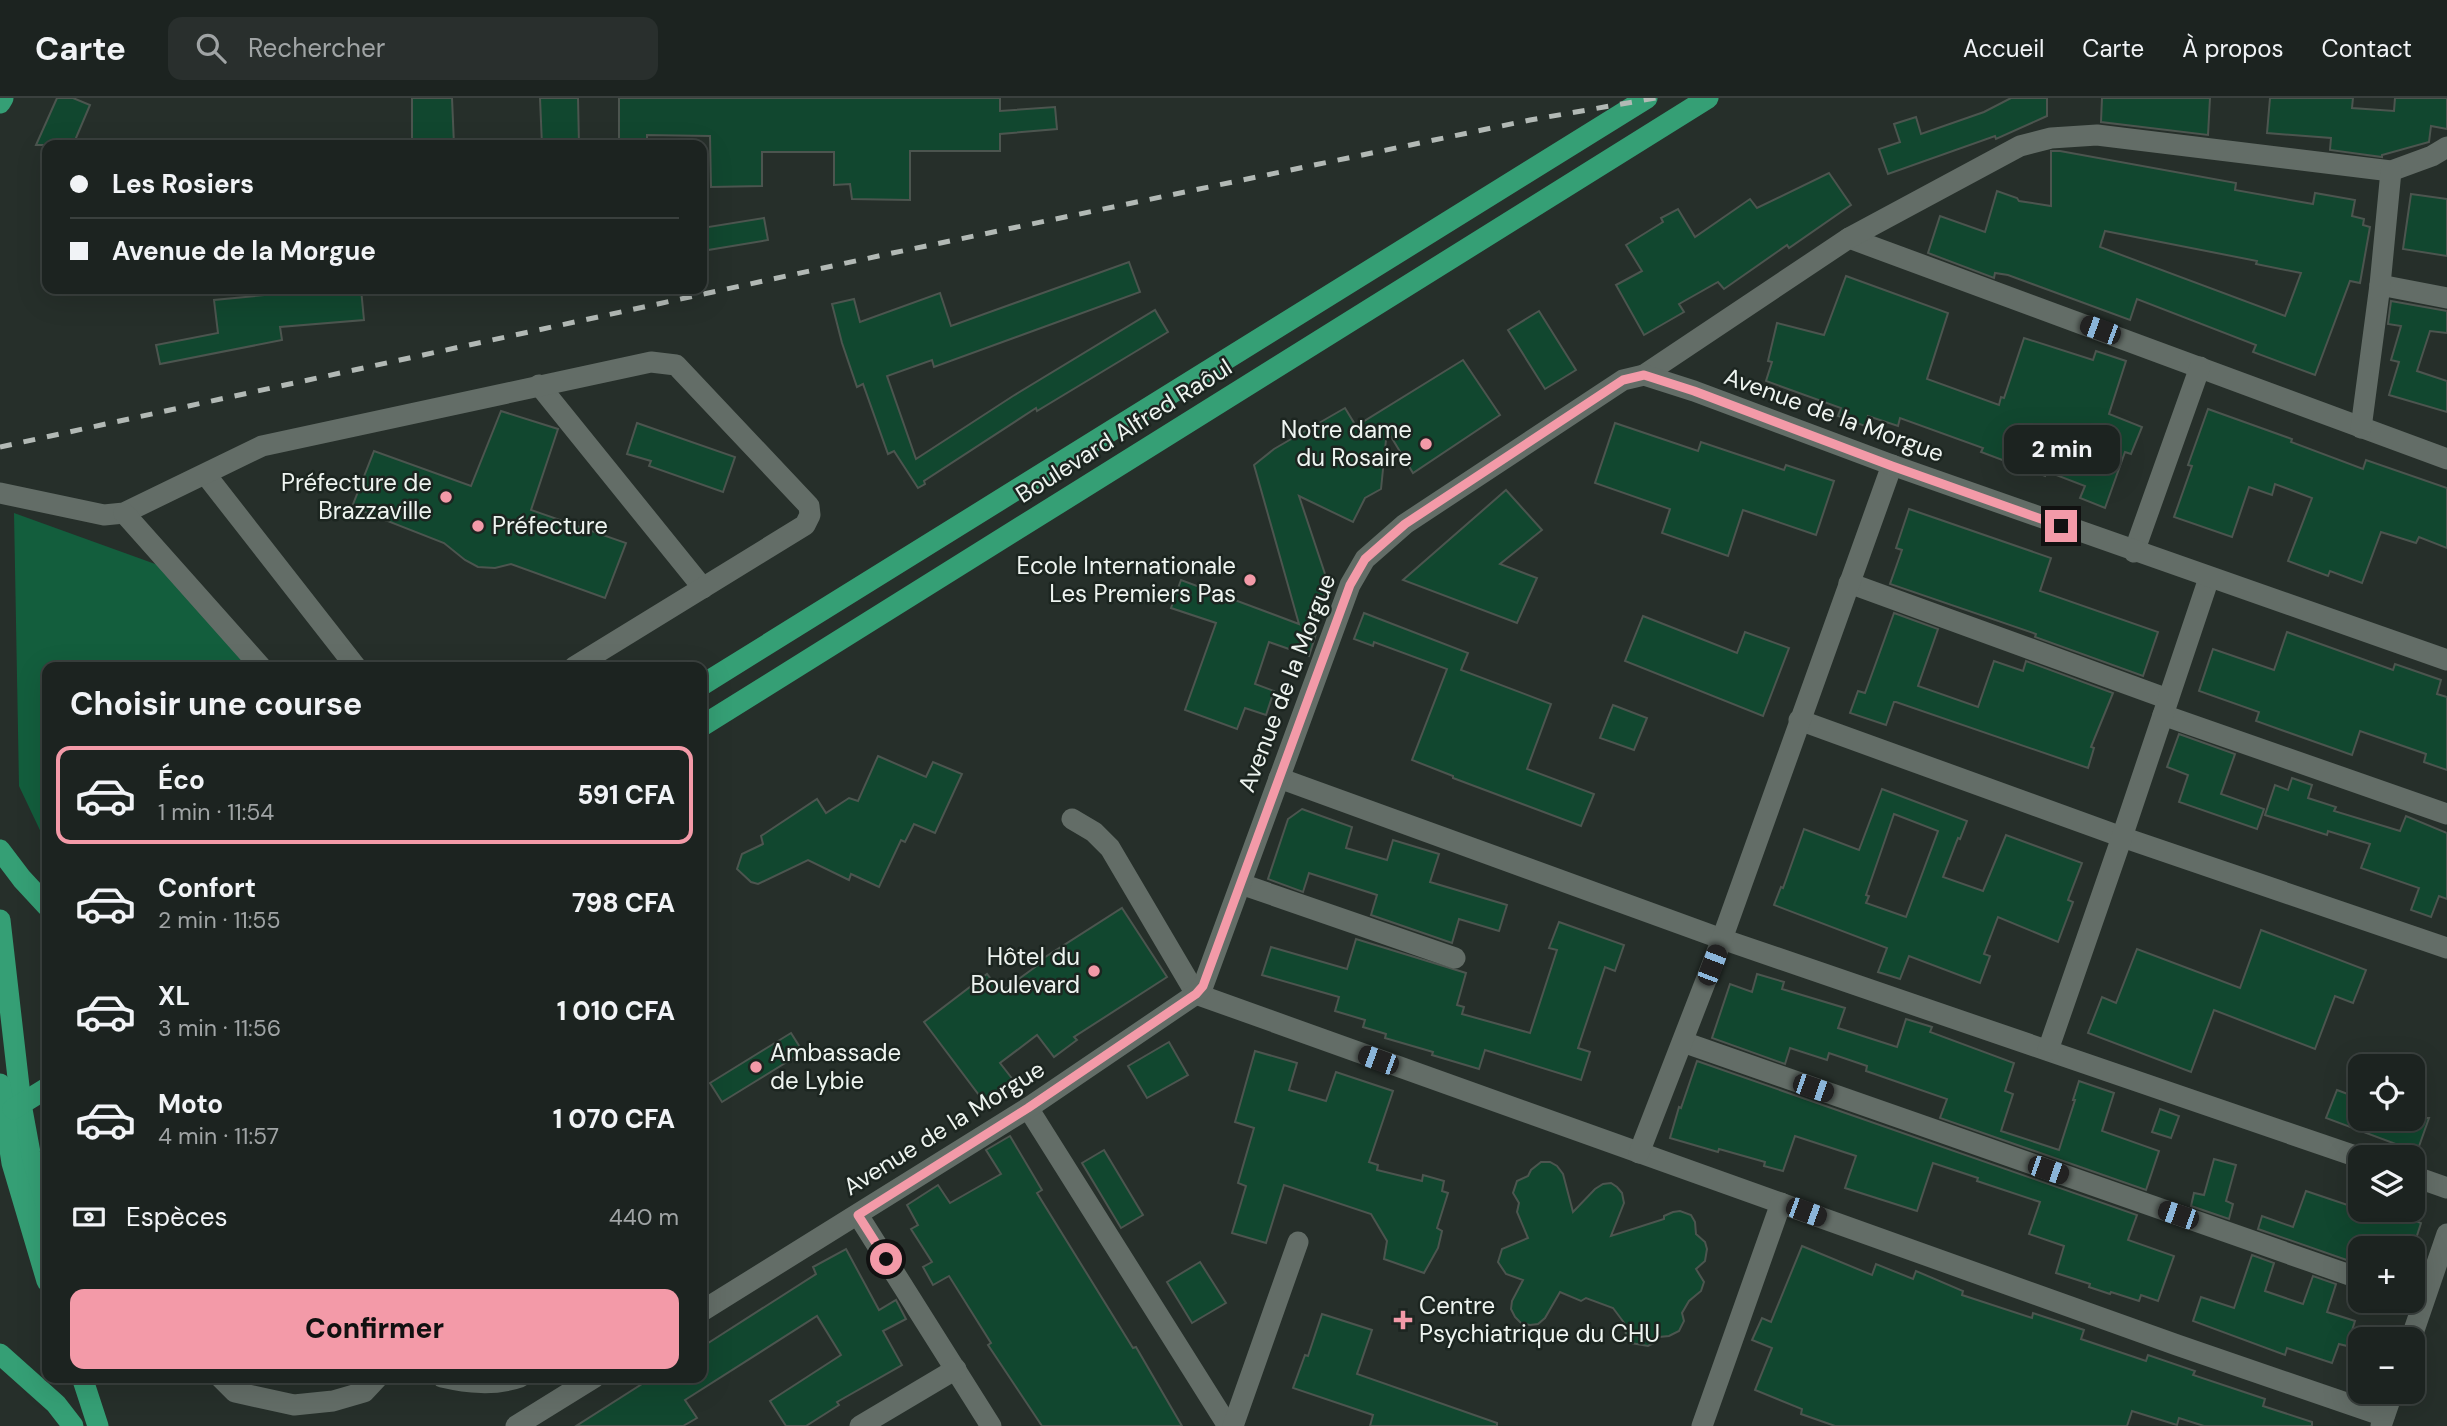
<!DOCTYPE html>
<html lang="fr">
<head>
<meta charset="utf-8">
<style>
	body { margin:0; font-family:"DM Sans",sans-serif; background:#292f2d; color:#f1f3f6; height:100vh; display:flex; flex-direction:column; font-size:26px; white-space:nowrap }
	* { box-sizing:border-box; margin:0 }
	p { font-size:23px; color:#a0a4a5 }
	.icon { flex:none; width:38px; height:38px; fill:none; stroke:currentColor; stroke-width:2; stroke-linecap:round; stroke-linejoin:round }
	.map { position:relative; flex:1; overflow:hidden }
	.side { position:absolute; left:42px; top:564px; width:665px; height:721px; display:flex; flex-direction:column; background:#1c2320; border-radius:14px; box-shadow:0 7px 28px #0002,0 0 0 2px #3a403e }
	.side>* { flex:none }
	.top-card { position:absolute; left:42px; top:42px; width:665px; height:154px; border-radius:14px; box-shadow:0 7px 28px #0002,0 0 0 2px #3a403e; display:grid; align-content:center; height:154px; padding:0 28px; background:#1c2320 }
	.tools { position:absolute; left:2348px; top:956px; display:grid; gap:14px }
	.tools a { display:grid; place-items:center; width:77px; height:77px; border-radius:14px; background:#1c2320; box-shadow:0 7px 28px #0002,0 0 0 2px #3a403e; font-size:35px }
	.end { position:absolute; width:32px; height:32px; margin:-16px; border:9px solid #f39aa8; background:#111; box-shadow:0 0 0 4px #111 }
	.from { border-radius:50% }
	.bubble { position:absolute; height:49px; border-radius:14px; background:#1c2320; box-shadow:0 7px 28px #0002,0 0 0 2px #3a403e; font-size:23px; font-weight:800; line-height:49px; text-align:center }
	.car { position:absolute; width:21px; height:42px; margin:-21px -10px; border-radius:9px; box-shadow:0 0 5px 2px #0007; background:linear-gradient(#222 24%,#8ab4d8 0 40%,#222 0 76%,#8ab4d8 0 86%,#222 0) }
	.top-card b { display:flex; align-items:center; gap:24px; height:66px; font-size:26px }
	.top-card b+b { border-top:2px solid #3a403e }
	.top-card i { width:18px; height:18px; background:#f1f3f6 }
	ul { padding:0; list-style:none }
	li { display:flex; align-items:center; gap:21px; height:98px; margin:0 14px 10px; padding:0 14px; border:4px solid transparent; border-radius:14px }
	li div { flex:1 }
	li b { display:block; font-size:26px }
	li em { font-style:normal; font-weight:800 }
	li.current { border-color:#f39aa8 }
	li>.icon { width:63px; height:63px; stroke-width:1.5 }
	h2 { padding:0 28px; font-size:32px; line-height:84px }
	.pay { display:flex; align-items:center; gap:18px; height:77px; padding:0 28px; font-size:26px }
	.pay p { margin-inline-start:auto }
	.primary-button { display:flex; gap:14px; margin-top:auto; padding:14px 28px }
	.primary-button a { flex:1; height:80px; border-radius:14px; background:#f39aa8; color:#111; font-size:28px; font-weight:800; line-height:80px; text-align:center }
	header { display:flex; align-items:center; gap:42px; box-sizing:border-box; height:98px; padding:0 35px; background:#1c2320; border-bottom:2px solid #3a403e }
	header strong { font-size:33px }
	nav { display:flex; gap:38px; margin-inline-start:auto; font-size:24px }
	.search { width:490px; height:63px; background:#292f2d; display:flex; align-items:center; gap:18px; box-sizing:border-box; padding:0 24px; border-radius:14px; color:#a0a4a5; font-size:26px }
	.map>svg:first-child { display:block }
	.green { fill:#135e3d }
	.building { fill:#11472f; stroke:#4c554f; stroke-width:2; fill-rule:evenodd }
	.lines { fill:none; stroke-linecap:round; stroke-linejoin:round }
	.minor { stroke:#636d67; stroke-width:21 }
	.major { stroke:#359f75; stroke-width:21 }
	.rail { stroke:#b2b9b5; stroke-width:5; stroke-dasharray:12 12; stroke-linecap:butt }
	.route { stroke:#f39aa8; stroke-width:9 }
	.poi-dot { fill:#f39aa8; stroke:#1c2520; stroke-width:2.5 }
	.labels { text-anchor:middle; stroke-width:5; stroke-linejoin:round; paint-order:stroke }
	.street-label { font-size:24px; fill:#eef4f0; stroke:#1c2520 }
	.poi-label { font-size:24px; fill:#eef4f0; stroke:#1c2520; text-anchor:end }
</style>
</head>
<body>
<header>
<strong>Carte</strong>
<div class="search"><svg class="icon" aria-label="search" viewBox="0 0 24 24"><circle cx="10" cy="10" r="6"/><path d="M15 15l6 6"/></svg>Rechercher</div>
<nav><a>Accueil</a><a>Carte</a><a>À propos</a><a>Contact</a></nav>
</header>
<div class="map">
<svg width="2447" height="1328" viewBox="0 0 2447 1328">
	<rect width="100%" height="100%" fill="#262f2a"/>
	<!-- green -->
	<polygon class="green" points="14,415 158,467 250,569 47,569 47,747 19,688"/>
	<!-- building -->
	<g class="building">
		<polygon points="57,0 73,0 90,7 73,47 36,47"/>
		<polygon points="412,0 452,0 454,47 412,47"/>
		<polygon points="540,0 578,0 579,47 542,47"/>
		<polygon points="619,0 1000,0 1000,13 1055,9 1057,31 1000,36 1000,53 910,53 910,102 852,101 850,86 834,87 834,54 762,54 762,88 711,89 710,38 647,37 647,47 619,47"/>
		<polygon points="2011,0 2047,0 2047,18 1996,41 1995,38 1888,76 1879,51 1900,44 1894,26 1916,19 1921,36 1984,14"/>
		<polygon points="2102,0 2210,0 2208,37 2101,24"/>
		<polygon points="2270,0 2353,0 2352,10 2394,13 2395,0 2447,0 2447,31 2431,28 2429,44 2382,57 2382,59 2330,52 2331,40 2267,35"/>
		<path d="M2051 53H2060L2236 85 2235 92 2313 106 2315 95 2355 102 2352 118 2364 121 2363 127 2370 129 2360 185 2350 183 2315 277 2253 254 2256 247 2137 201 2130 222 2008 177 1995 175 1994 180 1928 155 1940 118 1985 134 1997 93 2017 100 2019 103 2051 108ZM2105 133 2257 163 2256 166 2301 175 2285 218 2100 149Z"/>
		<polygon points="1829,75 1851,107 1789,150 1787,147 1724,191 1718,184 1679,206 1684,214 1644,237 1616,187 1642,173 1626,147 1663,124 1661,120 1678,111 1695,139 1750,101 1757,110"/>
		<polygon points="2411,96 2447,101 2447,158 2403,151"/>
		<polygon points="764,120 768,142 702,153 702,130"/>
		<polygon points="1129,164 1140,194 934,269 932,262 887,278 916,361 1013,298 1155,212 1168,234 1037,313 1036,310 924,383 925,386 918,390 894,353 888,356 863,286 857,289 842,245 832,206 854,201 860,224 940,195 951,228"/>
		<polygon points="1846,178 1948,215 1927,281 1999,307 2001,299 2004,300 2024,240 2093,262 2096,253 2126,263 2109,316 2142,329 2131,356 2125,354 2105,410 2080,400 2085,388 2046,373 2045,378 1981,354 1983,350 1900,320 1898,328 1868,318 1865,328 1838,318 1841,310 1766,283 1772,264 1768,263 1777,225 1824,237"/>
		<polygon points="306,191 361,191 364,222 280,229 282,242 160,266 156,247 218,235 214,202 306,193"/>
		<polygon points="2391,203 2447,213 2447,235 2430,233 2417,273 2447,283 2447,314 2389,297 2399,264 2391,262 2401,228 2388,226"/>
		<polygon points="1539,213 1576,272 1545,291 1508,232"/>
		<polygon points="1463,262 1500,317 1413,375 1387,332 1381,391 1365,400 1353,424 1299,398 1329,488 1308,529 1317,533 1309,558 1269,544 1255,586 1274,593 1266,617 1245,610 1237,631 1185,612 1216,525 1171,510 1181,482 1299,526 1254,367 1274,351 1345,310 1356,328"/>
		<polygon points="2208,311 2292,341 2291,344 2363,371 2366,362 2447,390 2447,450 2419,439 2416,445 2381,434 2362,485 2330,473 2328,478 2288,463 2312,400 2275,386 2272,397 2249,389 2232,439 2174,419 2192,368 2188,367"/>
		<polygon points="501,313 558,331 531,412 626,445 605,500 511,466 495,470 478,469 465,462 444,445 352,409 374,353 471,388"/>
		<polygon points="637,325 735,359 723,394 649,368 651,363 627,356"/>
		<polygon points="1615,325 1698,353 1701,344 1784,372 1786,367 1834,383 1816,437 1743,412 1728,458 1662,435 1670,411 1595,385"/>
		<polygon points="1506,392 1542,432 1500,466 1537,480 1517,525 1403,482"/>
		<polygon points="1909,411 2051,460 2040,493 2158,534 2143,578 2035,539 2036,536 1890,486 1902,452 1896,450"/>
		<polygon points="1364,515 1468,555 1461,572 1551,606 1527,671 1594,696 1581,728 1453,680 1453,678 1412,662 1447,571 1374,544 1373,548 1354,541"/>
		<polygon points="1894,515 1938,531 1918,588 1978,609 1994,563 2023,573 2026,563 2113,595 2091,649 2094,650 2088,670 1896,604 1894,604 1886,627 1850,615 1858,593 1865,595"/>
		<polygon points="1643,518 1737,555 1745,534 1789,550 1763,618 1625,563"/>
		<polygon points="2287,534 2393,572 2395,566 2441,582 2437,596 2447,599 2447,672 2424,664 2426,656 2360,633 2352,657 2256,623 2259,614 2199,593 2213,551 2274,572"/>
		<polygon points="1613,607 1647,620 1634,652 1600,640"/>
		<polygon points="2179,636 2235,656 2221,696 2264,711 2257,731 2179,704 2188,677 2167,669"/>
		<polygon points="878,658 926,679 933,664 962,676 935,735 914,726 905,744 901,742 879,789 851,776 849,782 808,762 758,786 751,784 737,771 742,756 763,746 761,738 817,701 826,715 849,700 858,703"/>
		<polygon points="2292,680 2312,687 2308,700 2336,709 2334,713 2400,733 2406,718 2447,735 2447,801 2439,798 2431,819 2411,812 2419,790 2361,770 2370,746 2328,733 2327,737 2265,717 2275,687 2288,692"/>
		<path d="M1882 691 1967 723 1960 741 1958 740 1943 779 1983 793 2006 737 2082 765 2068 802 2073 804 2058 844 1998 819 1984 856 1990 858 1980 885 1909 858 1900 881 1878 874 1887 850 1774 807 1781 789 1783 790 1804 731 1859 752ZM1894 716 1938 733 1906 819 1866 805 1869 798 1866 797Z"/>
		<polygon points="1302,711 1352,729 1346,750 1387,762 1393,742 1439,756 1430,784 1507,807 1499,833 1459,821 1452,845 1371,817 1377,797 1309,775 1303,794 1268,781 1288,721"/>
		<polygon points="1122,810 1167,879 1074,939 1077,942 1054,959 1037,937 1000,965 1014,983 985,1005 924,924 987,876 1001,894 1038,867 1036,865"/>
		<polygon points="1559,824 1624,847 1615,873 1605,869 1578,950 1590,954 1581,982 1485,952 1479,971 1432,957 1433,954 1385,940 1386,936 1363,929 1365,922 1335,913 1339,899 1262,877 1271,849 1347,871 1356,841 1466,875 1457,907 1464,909 1462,916 1530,935 1557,852 1549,850"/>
		<polygon points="2261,832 2366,872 2353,905 2335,898 2315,951 2214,912 2191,974 2088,935 2102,899 2116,905 2137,851 2240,890"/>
		<polygon points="1757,876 1784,884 1782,891 1845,910 1838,930 1897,949 1906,921 1932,929 1930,934 2014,965 2005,993 2013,996 2001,1033 2059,1052 2075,1002 2073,1002 2079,983 2114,995 2102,1033 2159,1053 2146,1092 1940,1020 1947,1001 1866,973 1867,968 1829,955 1827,962 1790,950 1785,966 1712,940 1730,886 1752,894"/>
		<polygon points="791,935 803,954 722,1004 710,985"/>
		<polygon points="1169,944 1188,977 1147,1000 1128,968"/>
		<polygon points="1255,953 1297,965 1289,992 1326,1003 1336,974 1393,993 1369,1064 1378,1067 1377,1072 1422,1083 1423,1077 1444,1083 1442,1093 1448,1095 1437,1130 1442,1133 1438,1150 1424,1175 1384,1161 1387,1143 1371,1116 1284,1087 1266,1145 1232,1135 1246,1088 1238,1085 1254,1030 1235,1024"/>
		<polygon points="1697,963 2137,1117 2128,1142 2174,1158 2158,1203 2141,1197 2139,1203 2111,1194 2110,1196 2089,1189 2090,1186 2056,1175 2064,1148 2029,1136 2040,1104 1977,1083 1978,1080 1933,1065 1917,1113 1845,1090 1856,1058 1795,1038 1783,1073 1764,1068 1765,1064 1719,1051 1718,1054 1670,1040 1679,1009 1681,1010"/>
		<polygon points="2337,992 2361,1001 2361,1020 2429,1020 2417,1054 2326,1020"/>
		<polygon points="2160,1011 2179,1018 2171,1040 2152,1034"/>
		<polygon points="1010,1038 1042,1092 1037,1095 1133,1250 1136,1249 1182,1328 1042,1328 988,1247 991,1245 949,1178 933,1187 923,1169 932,1164 911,1131 918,1127 907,1107 938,1087 950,1105 1001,1076 986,1052"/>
		<polygon points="1104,1052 1143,1117 1121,1130 1082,1065"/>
		<polygon points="2214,1061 2236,1067 2226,1103 2233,1106 2229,1121 2191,1108 2194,1095 2204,1097"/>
		<polygon points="1541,1064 1550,1064 1557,1068 1563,1076 1573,1114 1595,1091 1603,1086 1611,1085 1617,1089 1622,1095 1624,1105 1611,1138 1664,1121 1664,1118 1673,1114 1680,1113 1691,1117 1695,1124 1696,1136 1705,1144 1707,1151 1705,1163 1696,1171 1704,1184 1701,1193 1689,1203 1682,1215 1684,1223 1679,1233 1669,1238 1659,1239 1654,1245 1648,1248 1631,1245 1626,1238 1625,1226 1613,1210 1586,1200 1581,1203 1560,1194 1545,1220 1538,1226 1530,1227 1521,1225 1515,1219 1511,1211 1512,1203 1523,1182 1506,1176 1498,1164 1502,1151 1528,1140 1517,1114 1519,1105 1513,1095 1517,1083 1528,1078 1531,1072"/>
		<polygon points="2306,1093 2398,1124 2400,1117 2421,1125 2413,1150 2361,1150 2361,1167 2258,1131 2262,1118 2293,1129"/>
		<polygon points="1802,1148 1872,1177 1876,1166 1913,1181 1916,1173 1963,1193 1962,1197 2032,1220 2033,1215 2084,1232 2081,1241 2146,1263 2148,1257 2195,1273 2193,1277 2265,1301 2263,1308 2312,1324 2312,1328 2204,1328 2179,1320 2177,1327 2132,1313 2127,1328 1835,1328 1801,1316 1802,1311 1755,1292 1772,1250 1752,1242 1762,1220 1771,1224"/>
		<polygon points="846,1151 879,1212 896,1202 906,1221 883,1233 902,1267 837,1304 839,1307 806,1328 786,1328 770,1303 841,1257 817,1218 685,1302 697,1320 683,1328 576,1328 653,1279 702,1279 702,1249 816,1176 813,1169"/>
		<polygon points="2252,1157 2274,1165 2265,1193 2303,1206 2313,1178 2336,1186 2327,1214 2355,1223 2347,1248 2339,1246 2332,1265 2287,1250 2285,1257 2193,1223 2201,1199 2234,1210"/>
		<polygon points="1200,1164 1226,1205 1192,1225 1167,1184"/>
		<polygon points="1322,1216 1372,1232 1357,1276 1497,1325 1497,1328 1370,1328 1373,1317 1293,1290 1305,1257 1308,1258"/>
	</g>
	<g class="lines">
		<!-- minor -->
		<g class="minor">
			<polyline points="1849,140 2447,361"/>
			<polyline points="2380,187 2447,200"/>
			<polyline points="1644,277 1849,140 2020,48 2051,40 2097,37 2391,73 2432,58 2447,49"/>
			<polyline points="539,287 703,490"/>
			<polyline points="2361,330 2380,187 2391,73"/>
			<polyline points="206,377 356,569"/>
			<polyline points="0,395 104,417 124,415 262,348 651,264 676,267 809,408 810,417 805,427 574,569"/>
			<polyline points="124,415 261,569"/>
			<polyline points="2134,454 2200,269"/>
			<polyline points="1849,485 2168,601"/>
			<polyline points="2163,617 2447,716"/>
			<polyline points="1799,622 2122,739 2447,850"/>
			<polyline points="1279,680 1722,841 2361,1060"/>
			<polyline points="1072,721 1094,734 1110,750 1196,896 2177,1247 2384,1318"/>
			<polyline points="1241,786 1455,860"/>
			<polyline points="1683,944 2361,1181"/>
			<polyline points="2048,952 2122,739 2209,480"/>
			<polyline points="1028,1010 1228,1328"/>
			<polyline points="1639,1055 1722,841 1892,367"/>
			<polyline points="2413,1078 2447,1090"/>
			<polyline points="858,1117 991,1328"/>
			<polyline points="702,1213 1028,1010 1196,896 1203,888 1350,487 1365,461 1405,426 1623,282 1644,277 1694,293 1892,367 2447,562"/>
			<polyline points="2411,1241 2447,1136"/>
			<polyline points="220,1279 235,1294 294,1307 333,1303 364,1294 378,1279"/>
			<path d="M442 1279C468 1285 494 1288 520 1279"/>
			<polyline points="516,1328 595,1279"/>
			<polyline points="860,1328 956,1271"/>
			<polyline points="1233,1328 1298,1144"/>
			<polyline points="1702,1328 1781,1105"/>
			<polyline points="2381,1328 2393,1293"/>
		</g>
		<!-- major -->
		<g class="major">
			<polyline points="0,5 3,0"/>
			<polyline points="702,587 1647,0"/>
			<polyline points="702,628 1708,0"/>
			<polyline points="0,752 22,781 47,808"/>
			<polyline points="0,822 21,1006 30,1055 47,1121"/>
			<polyline points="0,986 12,1065 47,1183"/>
			<polyline points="13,1011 47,990"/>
			<polyline points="0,1256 56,1306 73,1328"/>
			<polyline points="82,1279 98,1328"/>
		</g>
		<!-- rail -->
		<polyline class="rail" points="0,349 883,157 1530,22 1656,0"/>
	</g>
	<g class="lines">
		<!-- route -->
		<polyline class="route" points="886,1161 858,1117 1028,1010 1196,896 1203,888 1350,487 1365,461 1405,426 1623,282 1644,277 1694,293 1892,368 2061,428"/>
	</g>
	<!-- markers -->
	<g class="poi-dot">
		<circle cx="1426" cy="346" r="7"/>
		<circle cx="446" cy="399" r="7"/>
		<circle cx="478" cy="428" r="7"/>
		<circle cx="1250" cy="482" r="7"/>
		<circle cx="1094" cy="873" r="7"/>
		<circle cx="756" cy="969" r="7"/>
		<path d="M1399.5 1211.5h7v7h7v7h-7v7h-7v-7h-7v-7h7z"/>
	</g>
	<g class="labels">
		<!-- street labels -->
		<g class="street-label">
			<text transform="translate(1834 317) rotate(20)" y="8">Avenue de la Morgue</text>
			<text transform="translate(1124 333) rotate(-32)" y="8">Boulevard Alfred Raôul</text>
			<text transform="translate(1287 585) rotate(-69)" y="8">Avenue de la Morgue</text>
			<text transform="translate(944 1030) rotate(-32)" y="8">Avenue de la Morgue</text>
		</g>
		<!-- poi labels -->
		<g class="poi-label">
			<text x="1412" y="340">Notre dame<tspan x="1412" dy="28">du Rosaire</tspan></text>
			<text x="432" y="393">Préfecture de<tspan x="432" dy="28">Brazzaville</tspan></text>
			<text x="492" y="436" text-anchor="start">Préfecture</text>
			<text x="1236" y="476">Ecole Internationale<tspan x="1236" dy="28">Les Premiers Pas</tspan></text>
			<text x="1080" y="867">Hôtel du<tspan x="1080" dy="28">Boulevard</tspan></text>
			<text x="770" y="963" text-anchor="start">Ambassade<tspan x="770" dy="28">de Lybie</tspan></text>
			<text x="1419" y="1216" text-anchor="start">Centre<tspan x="1419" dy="28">Psychiatrique du CHU</tspan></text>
		</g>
	</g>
</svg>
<div class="tools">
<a><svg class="icon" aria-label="locate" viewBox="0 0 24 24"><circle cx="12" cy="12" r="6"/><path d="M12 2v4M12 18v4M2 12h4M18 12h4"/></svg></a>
<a><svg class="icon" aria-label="layers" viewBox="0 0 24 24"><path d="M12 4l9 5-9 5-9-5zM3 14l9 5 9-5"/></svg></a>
<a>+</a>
<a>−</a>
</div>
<i class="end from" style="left:886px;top:1161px"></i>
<i class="end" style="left:2061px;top:428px"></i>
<div class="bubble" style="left:2004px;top:327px;width:116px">2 min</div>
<i class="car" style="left:2100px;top:232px;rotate:290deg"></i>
<i class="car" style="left:1712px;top:867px;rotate:21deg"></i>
<i class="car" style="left:1378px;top:962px;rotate:290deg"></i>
<i class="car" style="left:1813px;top:990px;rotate:109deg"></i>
<i class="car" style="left:2048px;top:1072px;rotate:109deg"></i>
<i class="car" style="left:1806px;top:1114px;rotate:110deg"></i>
<i class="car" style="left:2178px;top:1117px;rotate:289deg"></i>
<div class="top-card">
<b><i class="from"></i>Les Rosiers</b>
<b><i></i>Avenue de la Morgue</b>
</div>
<section class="side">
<h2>Choisir une course</h2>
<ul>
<li class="current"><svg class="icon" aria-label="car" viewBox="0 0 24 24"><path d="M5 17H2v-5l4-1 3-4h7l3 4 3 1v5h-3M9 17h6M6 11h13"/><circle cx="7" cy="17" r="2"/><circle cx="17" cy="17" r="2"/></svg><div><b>Éco</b><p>1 min · 11:54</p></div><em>591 CFA</em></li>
<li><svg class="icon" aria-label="car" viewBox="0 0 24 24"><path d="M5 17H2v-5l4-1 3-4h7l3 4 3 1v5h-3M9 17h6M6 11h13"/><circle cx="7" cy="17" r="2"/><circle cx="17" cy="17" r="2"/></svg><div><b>Confort</b><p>2 min · 11:55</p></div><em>798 CFA</em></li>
<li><svg class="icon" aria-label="car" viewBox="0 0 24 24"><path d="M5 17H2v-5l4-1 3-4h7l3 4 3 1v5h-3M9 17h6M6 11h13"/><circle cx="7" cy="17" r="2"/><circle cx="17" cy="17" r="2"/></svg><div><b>XL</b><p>3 min · 11:56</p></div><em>1 010 CFA</em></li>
<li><svg class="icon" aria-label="car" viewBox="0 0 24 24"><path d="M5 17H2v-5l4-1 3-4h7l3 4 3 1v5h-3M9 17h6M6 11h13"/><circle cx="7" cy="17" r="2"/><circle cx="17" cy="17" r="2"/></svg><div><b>Moto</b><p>4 min · 11:57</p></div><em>1 070 CFA</em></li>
</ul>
<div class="pay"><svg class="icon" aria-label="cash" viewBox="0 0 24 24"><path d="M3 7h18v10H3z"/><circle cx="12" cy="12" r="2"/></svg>Espèces<p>440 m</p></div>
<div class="primary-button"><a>Confirmer</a></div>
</section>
</div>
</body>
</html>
